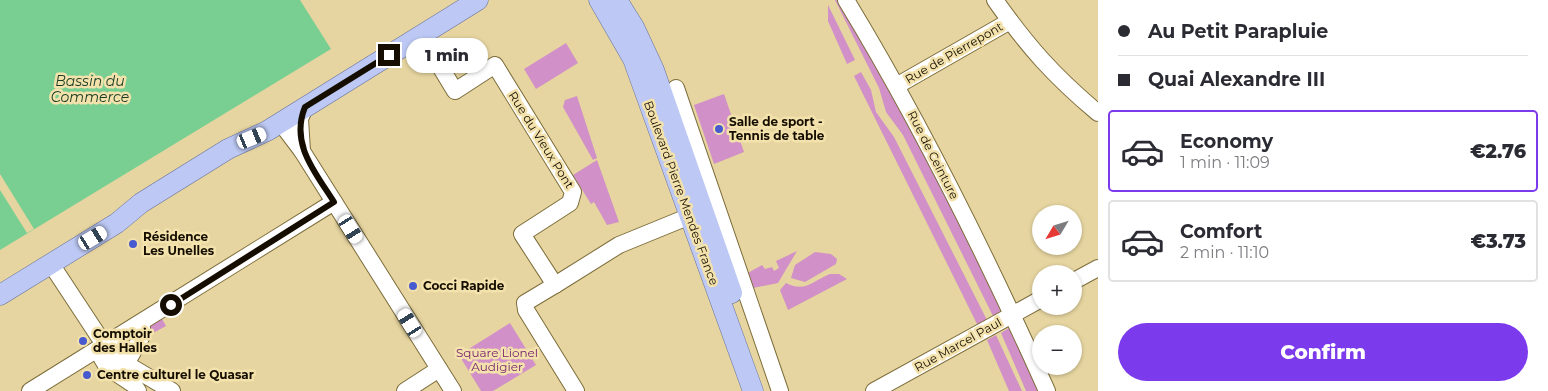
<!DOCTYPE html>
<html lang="en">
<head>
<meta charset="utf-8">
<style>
	body { margin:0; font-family:Montserrat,sans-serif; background:#f7f7f7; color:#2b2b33; height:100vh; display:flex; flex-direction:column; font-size:19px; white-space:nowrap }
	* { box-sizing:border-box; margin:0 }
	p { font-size:16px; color:#7c7c81 }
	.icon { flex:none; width:28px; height:28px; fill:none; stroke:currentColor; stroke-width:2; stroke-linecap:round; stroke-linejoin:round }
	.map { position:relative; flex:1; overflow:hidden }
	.sheet { display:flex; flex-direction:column; background:#fff; width:450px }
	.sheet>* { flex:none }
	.guide { display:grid; align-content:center; height:110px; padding:0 20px; background:#fff }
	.needle { width:32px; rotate:232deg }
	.tools { position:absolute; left:1032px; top:205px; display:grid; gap:10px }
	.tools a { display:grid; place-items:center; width:50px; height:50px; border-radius:50%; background:#fff; box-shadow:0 1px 4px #0004; font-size:25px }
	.end { position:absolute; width:22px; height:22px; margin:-11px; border:6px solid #150e00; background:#fff; box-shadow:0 0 0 2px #fff }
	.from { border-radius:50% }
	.bubble { position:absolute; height:35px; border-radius:18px; background:#fff; box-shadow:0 1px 4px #0004; font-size:16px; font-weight:800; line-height:35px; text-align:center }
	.car { position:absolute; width:15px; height:30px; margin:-15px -8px; border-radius:6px; box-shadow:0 0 4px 1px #0007; background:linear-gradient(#fff 24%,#345 0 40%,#fff 0 76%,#345 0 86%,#fff 0) }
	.guide b { display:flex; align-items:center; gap:18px; height:48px; font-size:19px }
	.guide b+b { border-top:1px solid #e1e1e2 }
	.guide i { width:12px; height:12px; background:#2b2b33 }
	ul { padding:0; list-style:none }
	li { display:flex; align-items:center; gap:15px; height:82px; margin:0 10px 8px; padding:0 10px; border:2px solid #e1e1e2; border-radius:5px }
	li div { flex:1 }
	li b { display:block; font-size:19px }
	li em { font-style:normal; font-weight:800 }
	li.current { border-color:#7c3aed }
	li>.icon { width:45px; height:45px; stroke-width:1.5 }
	.action { display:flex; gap:10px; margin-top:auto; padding:10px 20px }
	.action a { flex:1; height:58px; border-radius:30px; background:#7c3aed; color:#fff; font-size:20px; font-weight:800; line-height:58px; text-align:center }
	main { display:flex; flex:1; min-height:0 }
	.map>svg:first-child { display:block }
	.green { fill:#d190c7 }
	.water { fill:#79cf92 }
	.pier { fill:#e6d5a0 }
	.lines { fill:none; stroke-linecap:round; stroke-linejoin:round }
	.minor-casing { stroke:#7d6d3b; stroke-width:18 }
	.major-casing { stroke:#66709a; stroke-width:21 }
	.minor { stroke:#fff; stroke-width:16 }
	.major { stroke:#bdc9f4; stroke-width:20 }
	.route { stroke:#150e00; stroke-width:6 }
	.poi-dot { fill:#485acf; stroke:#f3e2ac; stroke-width:2 }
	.labels { text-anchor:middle; stroke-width:5; stroke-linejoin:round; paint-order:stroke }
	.street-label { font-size:12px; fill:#150e00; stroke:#f3e2ac }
	.poi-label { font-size:12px; font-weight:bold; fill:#150e00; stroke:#f3e2ac; text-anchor:start }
	.park-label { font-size:12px; fill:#782270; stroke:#f3e2ac }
	.water-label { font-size:14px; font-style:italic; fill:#183b23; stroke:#f3e2ac }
</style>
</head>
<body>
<main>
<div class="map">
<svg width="1098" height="391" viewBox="0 0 1098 391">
	<rect width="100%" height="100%" fill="#e6d5a0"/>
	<!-- green -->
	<g class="green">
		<polygon points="835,0 842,0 1007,311 994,318 903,135 886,112 879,88"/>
		<polygon points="828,5 855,60 847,64 828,21"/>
		<polygon points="566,43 578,63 536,89 524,69"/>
		<polygon points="861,72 871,90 876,112 894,137 987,320 978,326 854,76"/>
		<polygon points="724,94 744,152 714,164 694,105"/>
		<polygon points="577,96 597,158 593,160 563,107 565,100"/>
		<polygon points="597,160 619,222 607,225 594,202 591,204 573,175"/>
		<polygon points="797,251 778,283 753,288 746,274 762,265 765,269 772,267 774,271 779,268 776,261"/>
		<polygon points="815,252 831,254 837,259 836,264 805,282 791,278 795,265"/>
		<path d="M830 274H839L847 279 788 310 780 290 786 283C806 293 812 281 830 274Z"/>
		<polygon points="161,317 166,326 153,333 147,323"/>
		<polygon points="510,323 536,365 493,391 481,391 459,355"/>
		<polygon points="1012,326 1041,391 1026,391 1001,333"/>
		<polygon points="996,335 1022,391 1009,391 987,340"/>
	</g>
	<!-- water -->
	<polygon class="water" points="0,0 300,0 331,49 0,250"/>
	<!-- pier -->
	<polygon class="pier" points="0,174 34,229 27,233 0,190"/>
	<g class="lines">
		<defs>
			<g id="minor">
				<path d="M846 0C922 125 987 257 1047 391"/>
				<path d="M995 0C1028 47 1054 76 1098 113"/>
				<polyline points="421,35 455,91 495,65 573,192 570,203 522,234 555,285 525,303 526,310 576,391"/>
				<polyline points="898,85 1010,21"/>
				<polyline points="676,88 780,391"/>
				<polyline points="280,122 302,151 453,391"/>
				<polyline points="302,151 300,119 305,107"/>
				<polyline points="51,264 111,355 172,391"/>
				<polyline points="1074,281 1098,268"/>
				<polyline points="555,285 619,245 690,216"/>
				<polyline points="97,350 107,367 134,385 138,391"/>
				<polyline points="126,364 143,334 141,323"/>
				<polyline points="30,391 334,202"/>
				<polyline points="405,391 439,369"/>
				<polyline points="874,391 1041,299"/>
			</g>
			<g id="major">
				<polyline points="599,0 633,59 753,391"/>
				<polyline points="617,0 634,27 654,70 732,293"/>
				<polyline points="0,295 117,223 141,203 228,149 267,131 478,0"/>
			</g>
		</defs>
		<!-- minor casing -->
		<use href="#minor" class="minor-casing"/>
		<!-- major casing -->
		<use href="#major" class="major-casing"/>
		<!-- minor -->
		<use href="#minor" class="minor"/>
		<!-- major -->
		<use href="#major" class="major"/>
	</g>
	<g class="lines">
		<!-- route -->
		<path class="route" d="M171 305 334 202C315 172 290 144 305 107L389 55"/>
	</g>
	<!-- markers -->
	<g class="poi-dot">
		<circle cx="719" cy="129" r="5"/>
		<circle cx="133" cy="244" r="5"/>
		<circle cx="413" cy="286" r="5"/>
		<circle cx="83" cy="341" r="5"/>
		<circle cx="87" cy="375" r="5"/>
	</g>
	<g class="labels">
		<!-- street labels -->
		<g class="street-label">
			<text transform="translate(954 53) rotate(-30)" y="4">Rue de Pierrepont</text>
			<text transform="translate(541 140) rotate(58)" y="4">Rue du Vieux Pont</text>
			<text transform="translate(933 155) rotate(63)" y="4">Rue de Ceinture</text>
			<text transform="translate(681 193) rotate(70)" y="4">Boulevard Pierre Mendes France</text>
			<text transform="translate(958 345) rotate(-29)" y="4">Rue Marcel Paul</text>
		</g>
		<!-- poi labels -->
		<g class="poi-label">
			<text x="729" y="126">Salle de sport -<tspan x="729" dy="14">Tennis de table</tspan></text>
			<text x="143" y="241">Résidence<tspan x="143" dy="14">Les Unelles</tspan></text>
			<text x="423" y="290">Cocci Rapide</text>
			<text x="93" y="338">Comptoir<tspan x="93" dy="14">des Halles</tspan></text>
			<text x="97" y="379">Centre culturel le Quasar</text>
		</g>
		<!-- park labels -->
		<g class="park-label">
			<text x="497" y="357">Square Lionel<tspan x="497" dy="14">Audigier</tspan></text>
		</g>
		<!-- water labels -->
		<g class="water-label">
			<text x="90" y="86">Bassin du<tspan x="90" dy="16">Commerce</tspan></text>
		</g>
	</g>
</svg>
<div class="tools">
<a><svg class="needle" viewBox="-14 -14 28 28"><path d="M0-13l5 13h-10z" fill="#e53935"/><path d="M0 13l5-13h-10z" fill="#7c7c81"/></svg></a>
<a>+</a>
<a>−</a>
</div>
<i class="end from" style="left:171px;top:305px"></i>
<i class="end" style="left:389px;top:55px"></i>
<div class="bubble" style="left:406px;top:38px;width:82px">1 min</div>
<i class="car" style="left:252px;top:138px;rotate:68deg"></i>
<i class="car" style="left:351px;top:229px;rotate:148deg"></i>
<i class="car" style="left:93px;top:238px;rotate:59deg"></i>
<i class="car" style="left:410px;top:323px;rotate:328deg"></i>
</div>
<section class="sheet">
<div class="guide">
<b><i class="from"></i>Au Petit Parapluie</b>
<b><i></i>Quai Alexandre III</b>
</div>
<ul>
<li class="current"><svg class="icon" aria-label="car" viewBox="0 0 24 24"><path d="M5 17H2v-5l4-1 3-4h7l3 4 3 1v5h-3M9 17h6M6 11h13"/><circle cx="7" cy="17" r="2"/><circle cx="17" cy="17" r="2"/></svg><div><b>Economy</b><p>1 min · 11:09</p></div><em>€2.76</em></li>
<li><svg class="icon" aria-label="car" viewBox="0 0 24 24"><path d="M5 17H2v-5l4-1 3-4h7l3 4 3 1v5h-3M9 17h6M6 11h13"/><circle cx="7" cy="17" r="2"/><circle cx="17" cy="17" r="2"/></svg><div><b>Comfort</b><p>2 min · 11:10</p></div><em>€3.73</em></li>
</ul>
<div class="action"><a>Confirm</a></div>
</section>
</main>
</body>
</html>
